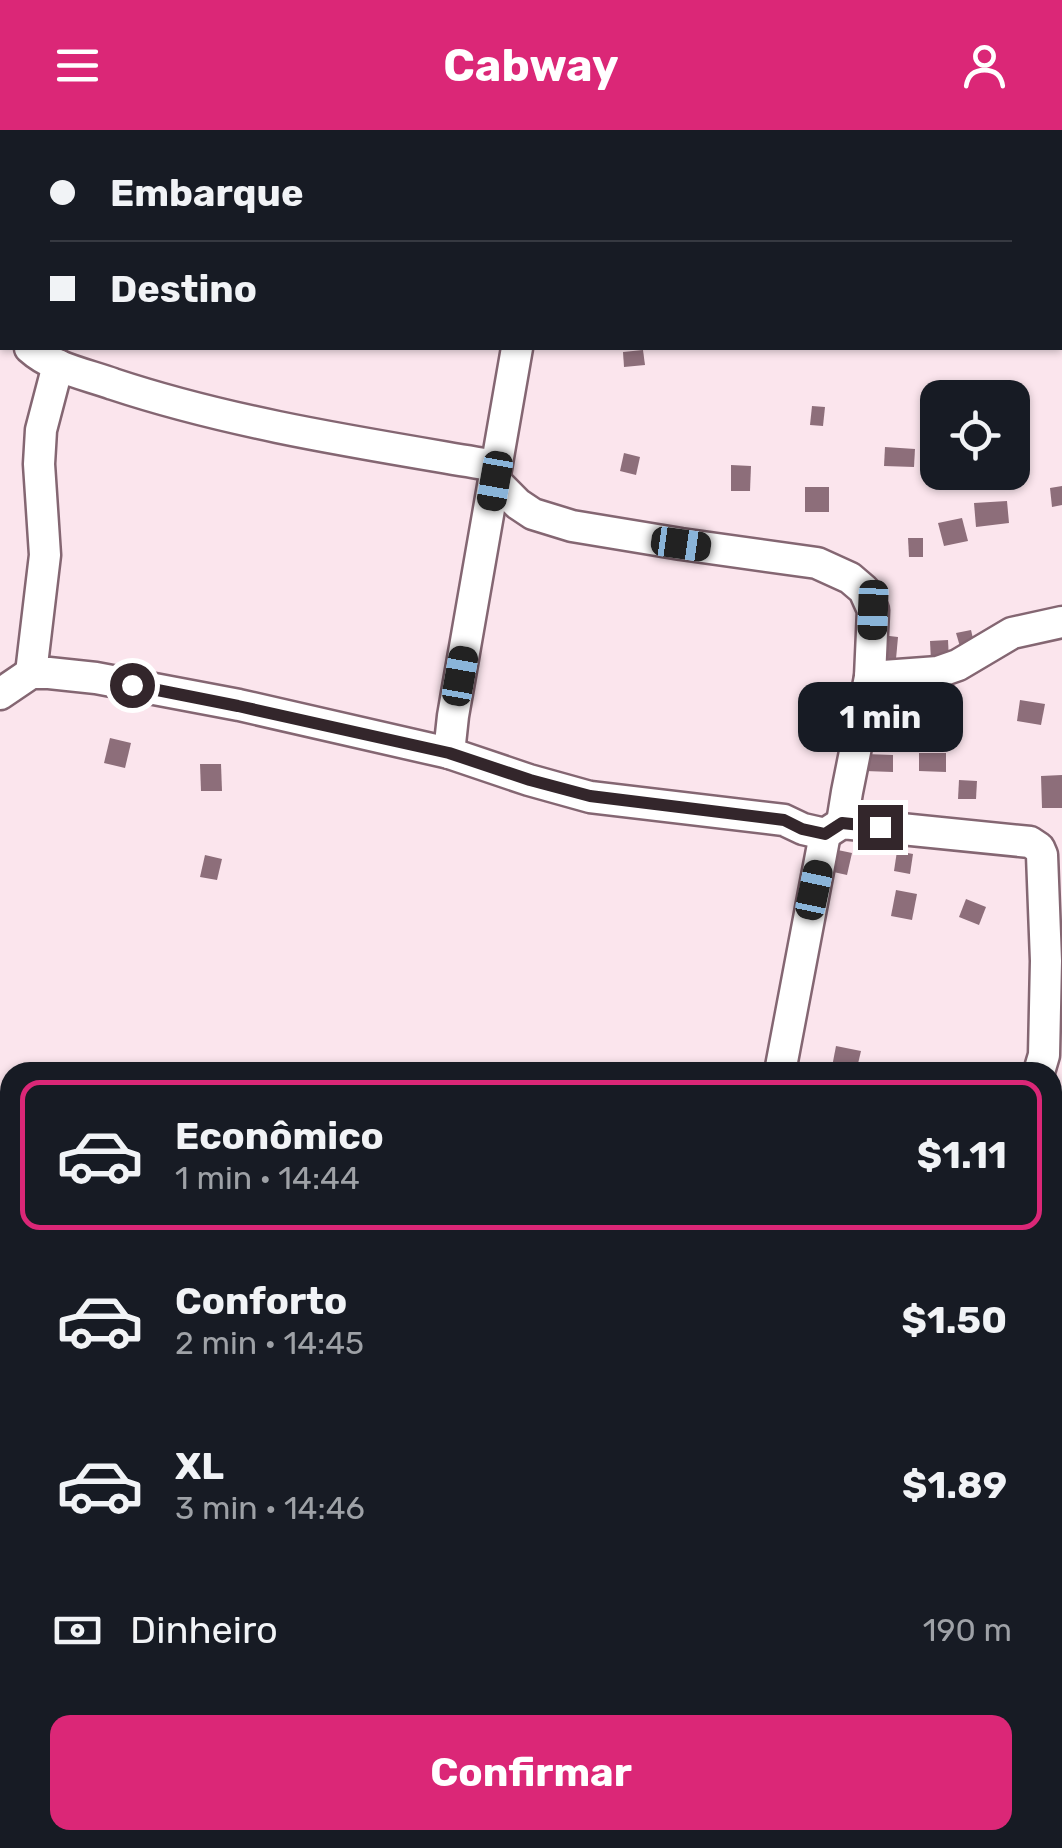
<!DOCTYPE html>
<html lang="pt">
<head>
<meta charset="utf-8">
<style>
	body { margin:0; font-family:Rubik,sans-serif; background:#20242c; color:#f1f3f6; height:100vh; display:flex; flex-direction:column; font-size:38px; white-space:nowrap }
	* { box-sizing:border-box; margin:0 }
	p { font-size:32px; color:#9ea1a6 }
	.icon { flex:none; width:55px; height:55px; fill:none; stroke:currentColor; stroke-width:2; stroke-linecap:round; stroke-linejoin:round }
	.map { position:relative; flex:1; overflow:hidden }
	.side { position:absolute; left:0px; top:932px; width:1062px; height:788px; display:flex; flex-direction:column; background:#171b24; border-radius:30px 30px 0 0; box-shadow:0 2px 8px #0004 }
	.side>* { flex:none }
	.hud { position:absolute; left:0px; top:0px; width:1062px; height:220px; box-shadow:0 2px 8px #0004; display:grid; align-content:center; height:220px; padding:0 50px; background:#171b24 }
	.fabs { position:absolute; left:920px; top:250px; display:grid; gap:20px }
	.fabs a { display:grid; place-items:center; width:110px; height:110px; border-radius:20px; background:#171b24; box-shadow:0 2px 8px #0004; font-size:50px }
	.end { position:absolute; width:45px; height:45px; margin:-22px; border:12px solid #33262b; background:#fff; box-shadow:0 0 0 5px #fff }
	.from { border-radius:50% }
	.bubble { position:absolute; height:70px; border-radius:20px; background:#171b24; box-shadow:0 2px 8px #0004; font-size:32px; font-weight:700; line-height:70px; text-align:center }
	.car { position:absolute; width:30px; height:60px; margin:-30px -15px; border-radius:12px; box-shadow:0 0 8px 2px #0007; background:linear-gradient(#222 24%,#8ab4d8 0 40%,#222 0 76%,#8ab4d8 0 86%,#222 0) }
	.hud b { display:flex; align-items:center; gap:35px; height:95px; font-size:38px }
	.hud b+b { border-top:2px solid #363941 }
	.hud i { width:25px; height:25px; background:#f1f3f6 }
	ul { padding:18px 0 0; list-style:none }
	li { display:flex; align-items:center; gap:30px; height:150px; margin:0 20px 15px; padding:0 30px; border:5px solid transparent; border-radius:20px }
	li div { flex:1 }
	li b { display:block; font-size:38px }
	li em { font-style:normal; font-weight:700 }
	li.on { border-color:#db2777 }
	li>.icon { width:90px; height:90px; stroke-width:1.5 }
	.pay { display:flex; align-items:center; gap:25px; height:110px; padding:0 50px; font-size:38px }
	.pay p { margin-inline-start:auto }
	.action { display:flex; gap:20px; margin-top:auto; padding:20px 50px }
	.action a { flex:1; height:115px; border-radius:20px; background:#db2777; color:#fff; font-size:40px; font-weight:700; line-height:115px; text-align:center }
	header { display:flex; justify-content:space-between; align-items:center; height:130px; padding:0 50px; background:#db2777; color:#fff; font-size:45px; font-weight:700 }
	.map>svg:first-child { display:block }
	.building { fill:#8d6e7a }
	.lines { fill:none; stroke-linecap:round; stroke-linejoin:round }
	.minor-casing { stroke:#846672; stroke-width:35 }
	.minor { stroke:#fff; stroke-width:30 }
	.route { stroke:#33262b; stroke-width:12 }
</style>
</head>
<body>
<header><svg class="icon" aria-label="menu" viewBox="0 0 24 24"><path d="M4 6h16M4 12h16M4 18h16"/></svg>Cabway<svg class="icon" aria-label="person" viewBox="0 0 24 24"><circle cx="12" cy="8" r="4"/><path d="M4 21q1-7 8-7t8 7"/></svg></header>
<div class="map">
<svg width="1062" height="1718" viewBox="0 0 1062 1718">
	<rect width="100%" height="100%" fill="#fbe5ed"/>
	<!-- building -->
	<g class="building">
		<polygon points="643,220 645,235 624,237 623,222"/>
		<polygon points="812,276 825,277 823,296 810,295"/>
		<polygon points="885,317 915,319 914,337 884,336"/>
		<polygon points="624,323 640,327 636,345 620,341"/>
		<polygon points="731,335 751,336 750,361 731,361"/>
		<polygon points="1062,356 1062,375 1052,377 1050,358"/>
		<rect x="805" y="357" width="24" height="25"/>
		<polygon points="1007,371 1009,393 976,397 974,373"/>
		<polygon points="962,388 968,411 944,416 938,393"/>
		<polygon points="908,408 923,408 923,427 909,427"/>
		<polygon points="971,500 975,517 961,520 956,503"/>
		<polygon points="881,505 898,507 896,529 879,527"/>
		<polygon points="948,510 949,530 931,531 930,511"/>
		<polygon points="1020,570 1045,574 1041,595 1017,591"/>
		<polygon points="110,608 131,613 125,638 104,633"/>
		<polygon points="919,623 946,623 946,642 919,641"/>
		<polygon points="866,624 893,625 893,642 865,641"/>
		<polygon points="200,634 221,634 222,661 201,661"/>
		<polygon points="1062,645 1062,678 1042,678 1041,646"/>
		<polygon points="959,650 977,651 976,669 958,669"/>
		<polygon points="833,719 852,723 847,745 829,741"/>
		<polygon points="897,721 913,724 910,744 894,741"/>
		<polygon points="205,725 222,729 217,750 200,747"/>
		<polygon points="896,760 917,764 912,790 891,786"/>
		<polygon points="966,769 986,777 979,795 959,787"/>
		<polygon points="836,916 861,921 856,942 831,942"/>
	</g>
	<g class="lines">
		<defs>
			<g id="minor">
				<polyline points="566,2 567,0"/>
				<polyline points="0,191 2,194"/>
				<path d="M30 218C52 238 85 244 113 254 237 295 368 314 496 336"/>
				<polyline points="495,351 518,374 533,384 572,396 681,414 817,433 850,448 864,460 873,480 870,547 847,662 842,693"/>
				<polyline points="31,543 45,425 39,334 41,300 58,235"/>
				<polyline points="870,547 938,542 958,535 1012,503 1062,492"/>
				<polyline points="0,564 31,543 49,543 96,548 239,575 449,623 529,650 590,667 784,690 803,699 825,704 842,693 1030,712 1039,718 1042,725 1046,831 1044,925 1039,942"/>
				<polyline points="449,623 453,586 517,218"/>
				<polyline points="780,942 825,704"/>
				<polyline points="1052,1049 1062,1042"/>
				<polyline points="774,1718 775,1710"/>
			</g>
		</defs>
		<!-- minor casing -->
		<use href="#minor" class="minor-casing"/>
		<!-- minor -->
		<use href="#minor" class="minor"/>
	</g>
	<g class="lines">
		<!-- route -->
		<polyline class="route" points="132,555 238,576 449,623 530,650 590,666 784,690 802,699 825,704 842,693 880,697"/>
	</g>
</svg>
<div class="fabs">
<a><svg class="icon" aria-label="locate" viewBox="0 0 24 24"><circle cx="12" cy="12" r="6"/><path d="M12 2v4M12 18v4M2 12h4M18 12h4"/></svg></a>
</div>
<i class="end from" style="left:132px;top:555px"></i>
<i class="end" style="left:880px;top:697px"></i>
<div class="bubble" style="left:798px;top:552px;width:165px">1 min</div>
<i class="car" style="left:495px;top:351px;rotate:190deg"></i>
<i class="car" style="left:681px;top:414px;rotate:98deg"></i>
<i class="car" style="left:873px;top:480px;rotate:182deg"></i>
<i class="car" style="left:460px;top:546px;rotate:10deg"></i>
<i class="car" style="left:814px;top:760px;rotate:12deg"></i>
<div class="hud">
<b><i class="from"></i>Embarque</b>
<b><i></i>Destino</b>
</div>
<section class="side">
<ul>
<li class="on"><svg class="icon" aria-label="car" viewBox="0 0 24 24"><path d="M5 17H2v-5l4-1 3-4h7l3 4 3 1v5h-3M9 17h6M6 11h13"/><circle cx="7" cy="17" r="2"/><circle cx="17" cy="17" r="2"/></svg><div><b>Econômico</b><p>1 min · 14:44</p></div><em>$1.11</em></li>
<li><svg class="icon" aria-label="car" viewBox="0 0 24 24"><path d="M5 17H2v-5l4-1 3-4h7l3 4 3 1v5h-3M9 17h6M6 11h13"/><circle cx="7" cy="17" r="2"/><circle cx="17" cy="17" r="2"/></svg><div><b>Conforto</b><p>2 min · 14:45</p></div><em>$1.50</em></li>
<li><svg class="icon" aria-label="car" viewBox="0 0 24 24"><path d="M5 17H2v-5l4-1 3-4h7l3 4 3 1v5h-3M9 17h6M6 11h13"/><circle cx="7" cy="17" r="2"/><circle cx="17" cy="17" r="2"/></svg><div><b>XL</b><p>3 min · 14:46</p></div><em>$1.89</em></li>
</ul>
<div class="pay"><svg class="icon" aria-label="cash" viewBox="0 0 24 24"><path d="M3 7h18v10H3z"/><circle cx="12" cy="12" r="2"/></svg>Dinheiro<p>190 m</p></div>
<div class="action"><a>Confirmar</a></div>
</section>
</div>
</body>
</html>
